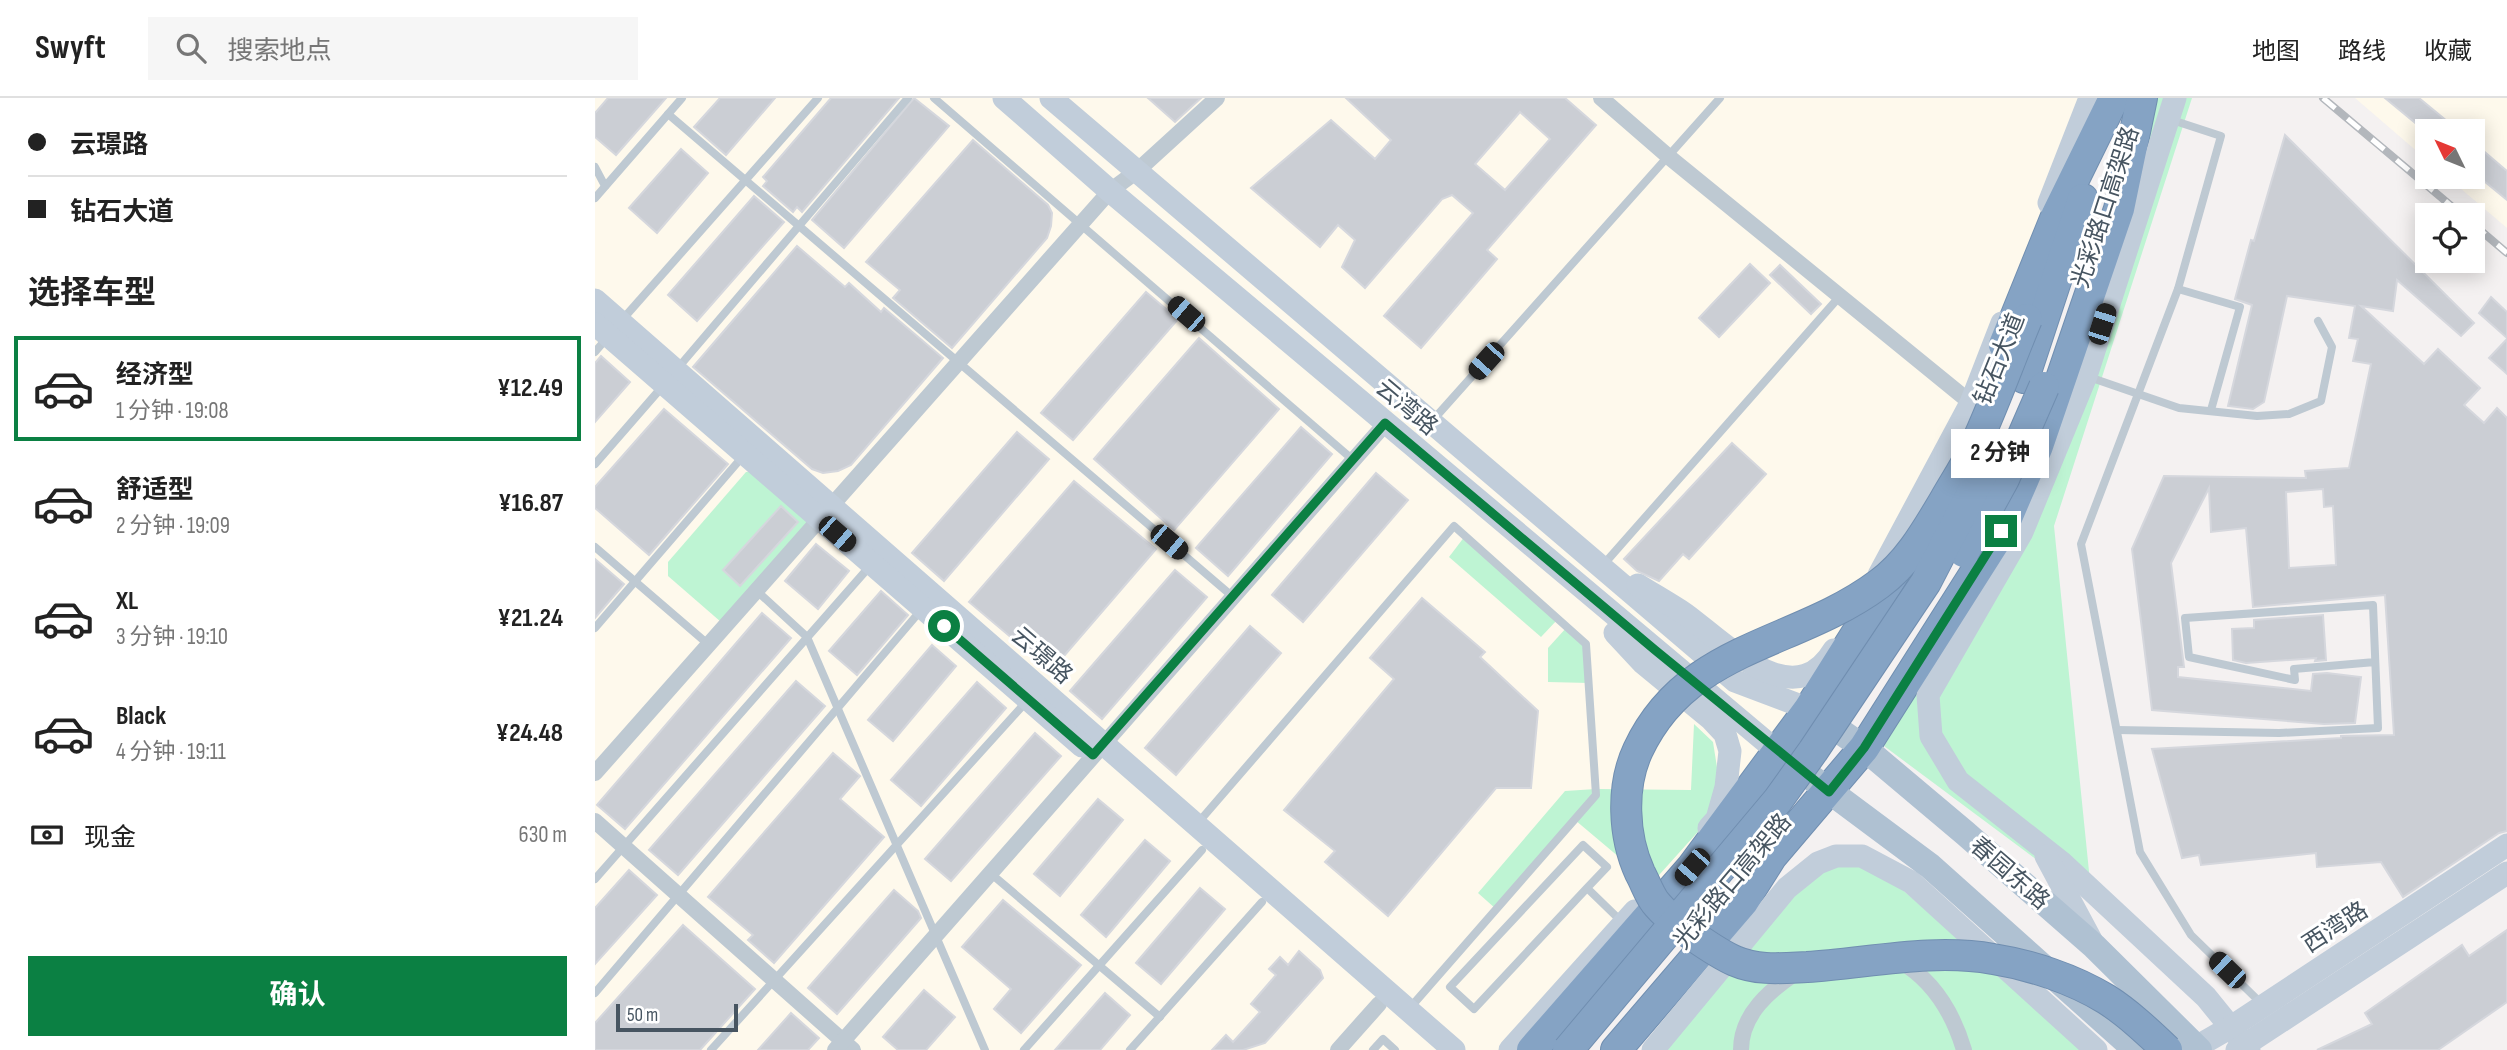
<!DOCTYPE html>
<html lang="zh">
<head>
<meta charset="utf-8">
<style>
	body { margin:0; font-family:"Sofia Sans Condensed","Noto Sans SC",sans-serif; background:#f6f6f6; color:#222; height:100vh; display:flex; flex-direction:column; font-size:26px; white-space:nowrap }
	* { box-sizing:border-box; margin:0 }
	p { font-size:23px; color:#767676 }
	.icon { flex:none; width:38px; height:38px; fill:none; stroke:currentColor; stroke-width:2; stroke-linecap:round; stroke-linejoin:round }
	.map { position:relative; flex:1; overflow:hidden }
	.side { display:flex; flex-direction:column; background:#fff; width:595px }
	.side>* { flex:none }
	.banner { display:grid; align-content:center; height:154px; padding:0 28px; background:#fff }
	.needle { width:46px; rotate:313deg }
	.fabs { position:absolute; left:1820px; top:21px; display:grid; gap:14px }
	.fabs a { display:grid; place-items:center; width:70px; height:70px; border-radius:0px; background:#fff; box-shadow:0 4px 18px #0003; font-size:35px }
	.scale { position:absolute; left:21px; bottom:18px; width:122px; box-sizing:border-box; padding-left:7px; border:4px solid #475561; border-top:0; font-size:19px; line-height:24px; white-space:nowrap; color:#475561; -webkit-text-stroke:5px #fff; paint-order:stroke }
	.end { position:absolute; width:32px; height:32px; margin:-16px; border:9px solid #0b8043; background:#fff; box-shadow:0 0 0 4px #fff }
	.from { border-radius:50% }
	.bubble { position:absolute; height:49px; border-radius:0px; background:#fff; box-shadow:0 4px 18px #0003; font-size:23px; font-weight:700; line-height:49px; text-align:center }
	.car { position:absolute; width:21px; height:42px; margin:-21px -10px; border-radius:9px; box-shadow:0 0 5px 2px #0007; background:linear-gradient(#222 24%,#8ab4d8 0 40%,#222 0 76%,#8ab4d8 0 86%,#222 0) }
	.banner b { display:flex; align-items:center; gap:24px; height:66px; font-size:26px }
	.banner b+b { border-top:2px solid #e0e0e0 }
	.banner i { width:18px; height:18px; background:#222 }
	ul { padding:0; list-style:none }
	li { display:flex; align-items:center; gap:21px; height:105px; margin:0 14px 10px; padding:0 14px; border:4px solid transparent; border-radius:0px }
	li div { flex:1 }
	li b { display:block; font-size:26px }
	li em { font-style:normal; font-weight:700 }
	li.selected { border-color:#0b8043 }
	li>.icon { width:63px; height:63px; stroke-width:1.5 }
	h2 { padding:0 28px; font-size:32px; line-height:84px }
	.pay { display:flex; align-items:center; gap:18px; height:77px; padding:0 28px; font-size:26px }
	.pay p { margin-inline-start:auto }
	.primary-button { display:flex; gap:14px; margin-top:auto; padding:14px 28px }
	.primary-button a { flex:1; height:80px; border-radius:0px; background:#0b8043; color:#fff; font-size:28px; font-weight:700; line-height:80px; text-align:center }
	header { display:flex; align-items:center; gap:42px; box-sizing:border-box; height:98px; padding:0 35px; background:#fff; border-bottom:2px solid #e0e0e0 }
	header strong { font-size:33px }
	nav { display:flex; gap:38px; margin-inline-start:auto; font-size:24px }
	.search { width:490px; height:63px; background:#f6f6f6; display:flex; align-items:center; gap:18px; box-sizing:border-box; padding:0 24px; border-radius:0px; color:#767676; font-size:26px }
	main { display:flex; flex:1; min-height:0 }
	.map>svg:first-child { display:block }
	.commercial { fill:#fef9ec }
	.green { fill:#bef4d3 }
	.building { fill:#cbced4; stroke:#d5d7dd; stroke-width:2; fill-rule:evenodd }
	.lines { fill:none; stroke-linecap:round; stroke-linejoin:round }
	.highway-casing { stroke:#708eb0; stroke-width:32 }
	.lane { stroke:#bec9d2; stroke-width:8 }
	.street { stroke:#bec9d2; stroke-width:16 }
	.secondary { stroke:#c1cdda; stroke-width:23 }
	.primary { stroke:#afc1d2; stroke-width:26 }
	.highway { stroke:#85a3c4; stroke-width:30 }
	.rail-casing { stroke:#b3b7bc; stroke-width:8 }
	.rail { stroke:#fff; stroke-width:5; stroke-dasharray:16; stroke-linecap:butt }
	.highway-bridge-casing { stroke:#708eb0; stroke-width:32; stroke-linecap:butt }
	.highway-bridge { stroke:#85a3c4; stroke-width:30 }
	.route { stroke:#0b8043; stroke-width:9 }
	.labels { text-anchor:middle; stroke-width:6; stroke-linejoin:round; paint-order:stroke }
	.street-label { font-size:24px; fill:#475561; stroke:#fff }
</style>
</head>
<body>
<header>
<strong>Swyft</strong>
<div class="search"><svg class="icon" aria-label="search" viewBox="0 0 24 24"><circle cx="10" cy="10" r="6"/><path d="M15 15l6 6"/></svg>搜索地点</div>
<nav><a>地图</a><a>路线</a><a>收藏</a></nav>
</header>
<main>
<section class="side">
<div class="banner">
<b><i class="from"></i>云璟路</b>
<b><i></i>钻石大道</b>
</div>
<h2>选择车型</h2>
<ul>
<li class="selected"><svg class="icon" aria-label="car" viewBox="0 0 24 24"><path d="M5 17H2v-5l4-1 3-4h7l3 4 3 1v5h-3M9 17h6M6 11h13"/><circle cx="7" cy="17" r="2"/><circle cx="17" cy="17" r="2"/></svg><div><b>经济型</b><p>1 分钟 · 19:08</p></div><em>¥12.49</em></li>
<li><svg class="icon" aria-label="car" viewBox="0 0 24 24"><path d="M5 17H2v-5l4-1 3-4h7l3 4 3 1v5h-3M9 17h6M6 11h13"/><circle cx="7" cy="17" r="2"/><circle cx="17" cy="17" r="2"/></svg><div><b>舒适型</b><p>2 分钟 · 19:09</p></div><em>¥16.87</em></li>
<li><svg class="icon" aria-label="car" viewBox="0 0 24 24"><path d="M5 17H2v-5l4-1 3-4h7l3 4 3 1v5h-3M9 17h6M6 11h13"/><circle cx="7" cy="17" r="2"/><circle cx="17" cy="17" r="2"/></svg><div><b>XL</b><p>3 分钟 · 19:10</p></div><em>¥21.24</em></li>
<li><svg class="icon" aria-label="car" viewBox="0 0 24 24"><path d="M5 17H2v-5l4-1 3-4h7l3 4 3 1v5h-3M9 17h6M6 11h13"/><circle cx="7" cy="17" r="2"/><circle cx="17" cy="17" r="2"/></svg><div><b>Black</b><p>4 分钟 · 19:11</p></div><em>¥24.48</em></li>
</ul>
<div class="pay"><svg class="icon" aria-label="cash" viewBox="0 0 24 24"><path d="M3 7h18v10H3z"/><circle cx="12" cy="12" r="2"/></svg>现金<p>630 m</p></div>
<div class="primary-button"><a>确认</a></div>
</section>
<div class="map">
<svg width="1912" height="952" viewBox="0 0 1912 952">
	<rect width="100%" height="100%" fill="#f4f1f1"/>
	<!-- commercial -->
	<g class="commercial">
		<polygon points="0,0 1518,0 1214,611 937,952 0,952"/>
		<polygon points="1760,0 1912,0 1912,130 1852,79 1878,79 1878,33 1832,33 1832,62"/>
	</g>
	<!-- green -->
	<g class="green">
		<polygon points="1562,0 1597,0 1459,428 1497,803 1289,648 1404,462 1499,214"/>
		<polygon points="162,373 216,421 126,524 73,478 73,464 151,374"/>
		<polygon points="870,438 963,521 946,539 854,459"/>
		<polygon points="972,529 991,546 994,585 953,584 953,550"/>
		<polygon points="1099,626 1118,644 1124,682 1118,717 1056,786 980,722 901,811 883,795 970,693 1001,691 1096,692"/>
		<polygon points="1264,763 1285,772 1491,952 1069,952 1207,785 1225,769"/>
	</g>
	<!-- building -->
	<g class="building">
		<polygon points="13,0 71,0 21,57 0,39 0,15"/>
		<polygon points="125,0 180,0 131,57 99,29"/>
		<polygon points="236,0 304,0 207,114 202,109 198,114 168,88 172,83 168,79"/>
		<polygon points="319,0 354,28 249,150 217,122"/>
		<polygon points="553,0 606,0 580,24"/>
		<path d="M751 0H970L1001 27 892 152 902 161 826 250 789 218 878 115 857 97 847 101 770 190 747 169 760 142 743 127 725 149 656 90 736 22 780 61 796 42ZM925 14 955 41 910 92 880 66Z"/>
		<polygon points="1790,0 1824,0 1864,33 1830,33"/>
		<path d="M1690 37 1879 225 1866 238 1802 182 1798 213 1766 208 1829 266 1843 251 1885 290 1869 307 1889 325 1902 310 1912 320V733L1904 735 1808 799 1786 764 1722 769 1721 755 1606 767 1604 757 1587 760 1557 651 1746 640V638L1799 637 1790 497 1658 509 1651 430 1616 434 1614 390 1576 465 1589 569H1583V579L1716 593 1718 576 1732 575 1766 579 1760 625 1729 626 1557 612 1537 451 1569 378 1711 380 1710 373 1754 370 1776 266 1758 263 1763 241 1754 240 1760 208 1692 198 1669 304 1658 311 1633 308 1657 207 1640 201 1656 142 1659 143ZM1728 391 1729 409 1738 408 1741 467 1694 470 1691 394Z"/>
		<polygon points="378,42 453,107 457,115 456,128 452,140 357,250 298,200 305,192 271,164"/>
		<polygon points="1878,44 1912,73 1912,102 1878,74"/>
		<polygon points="86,51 113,75 62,135 34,110"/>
		<polygon points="159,98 189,124 102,223 73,197"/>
		<polygon points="202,148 250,189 254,185 286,214 289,210 348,260 256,367 243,373 228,375 217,371 98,269"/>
		<polygon points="1155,166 1175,185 1124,239 1104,220"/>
		<polygon points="1185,167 1226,206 1216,216 1175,177"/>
		<polygon points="551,194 583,221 478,342 446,315"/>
		<polygon points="1896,199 1912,214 1912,240 1884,215"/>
		<polygon points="604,240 684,311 579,432 499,361"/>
		<polygon points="1912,241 1912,276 1894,260"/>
		<polygon points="6,258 35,284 0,324 0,265"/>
		<polygon points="69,311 133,366 54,457 0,410 0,389"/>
		<polygon points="706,329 737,356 633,478 601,450"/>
		<polygon points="422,334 454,361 349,483 317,455"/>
		<polygon points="1137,345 1171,376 1094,461 1088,456 1064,483 1042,473 1029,461"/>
		<polygon points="781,375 813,402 708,524 677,497"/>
		<polygon points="479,383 561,451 456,573 374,504"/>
		<polygon points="186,408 203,424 145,488 128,472"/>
		<polygon points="221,446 254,473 223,511 190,483"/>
		<polygon points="0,461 29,486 0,520"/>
		<polygon points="580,472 612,499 507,621 475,593"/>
		<polygon points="286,493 313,517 262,577 234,553"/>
		<polygon points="827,500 890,554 885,559 943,613 936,690 901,690 793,818 730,764 740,753 689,712 799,581 775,560"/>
		<polygon points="167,515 196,540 30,731 2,707"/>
		<polygon points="1728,517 1731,562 1720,563 1721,560 1651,565 1638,562 1637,531 1659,530 1659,522"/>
		<polygon points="655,528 686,555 581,677 550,650"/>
		<polygon points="337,547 361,568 298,643 273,622"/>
		<polygon points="201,583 230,608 83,777 54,752"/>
		<polygon points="382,584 411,610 326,708 296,682"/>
		<polygon points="440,635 466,658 356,783 330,761"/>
		<polygon points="238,655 265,678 245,701 289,739 179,865 153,842 158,837 113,799"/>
		<polygon points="503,701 528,722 465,798 439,776"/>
		<polygon points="550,742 575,763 511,839 486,817"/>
		<polygon points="34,772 62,797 0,866 0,810"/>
		<polygon points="605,790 630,811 566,886 541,865"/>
		<polygon points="299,792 323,813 326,820 242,916 213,890"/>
		<polygon points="408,802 486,867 426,935 399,911 416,891 367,849"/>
		<polygon points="88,827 160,891 105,952 0,952 0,925"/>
		<polygon points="1912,832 1912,904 1843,952 1722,952 1777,926 1770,915 1867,847 1874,858"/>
		<polygon points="704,853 725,872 728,880 670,945 648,952 617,952 631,937 638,944 665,914 656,906 681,877 674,871 685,859 693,867"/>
		<polygon points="329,892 360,919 331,952 303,952 288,939"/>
		<polygon points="510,895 535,917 505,952 460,952"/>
		<polygon points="196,915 224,940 213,952 163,952"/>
	</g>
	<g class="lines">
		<defs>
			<g id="highway">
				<polyline points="1409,247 1462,116 1519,0"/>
				<polyline points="1429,280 1488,101"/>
				<polyline points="937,952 1097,769 1214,611 1300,474"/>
				<polyline points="1021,952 1148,804 1177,758 1269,650 1406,434 1443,348 1524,111 1547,0"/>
			</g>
		</defs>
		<!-- highway casing -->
		<use href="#highway" class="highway-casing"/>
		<!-- lane -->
		<g class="lane">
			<polyline points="339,0 757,361"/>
			<polyline points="73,16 637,498"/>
			<polyline points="1574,21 1626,38 1583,191 1645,209 1616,312"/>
			<polyline points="0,69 10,88"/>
			<polyline points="0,100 87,0"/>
			<polyline points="1583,191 1486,446 1545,754 1596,837 1668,907"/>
			<polyline points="27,222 223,0"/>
			<polyline points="0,254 12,240"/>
			<polyline points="82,271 313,0"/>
			<polyline points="1494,279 1584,310 1662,318 1694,316 1726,303 1737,249 1723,223"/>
			<polyline points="838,322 1125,0"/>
			<polyline points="0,366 67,289"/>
			<polyline points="0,449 114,547"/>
			<polyline points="1009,466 1245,198"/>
			<polyline points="162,493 212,539 390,952"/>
			<polyline points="0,530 149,357"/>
			<polyline points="1522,632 1684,635 1783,630 1778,507 1590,520 1594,559 1700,582 1699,571 1780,564"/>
			<polyline points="602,726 859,428 991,546 1001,697 814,911"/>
			<polyline points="394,774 565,919"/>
			<polyline points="0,781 275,468"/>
			<polyline points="992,790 1012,769 988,747 855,889 879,911 992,790 1026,823"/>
			<polyline points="0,895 327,511"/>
			<polyline points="116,952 431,604"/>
			<polyline points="429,952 607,752"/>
			<polyline points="535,952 667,804"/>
			<polyline points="778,952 788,941 800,952"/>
		</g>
		<!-- street -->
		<g class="street">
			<polyline points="1006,0 1074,59 1376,305"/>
			<polyline points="0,675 515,93 542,73 622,0"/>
			<polyline points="0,723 258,952"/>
			<path d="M1305 863C1339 883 1358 915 1369 952"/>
			<polyline points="240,952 791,325"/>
			<polyline points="743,952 784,906"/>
			<path d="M1146 952C1146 916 1175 892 1202 874"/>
		</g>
		<!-- secondary -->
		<g class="secondary">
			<polyline points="409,0 515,93 1183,654"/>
			<polyline points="456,0 1140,583 1214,611"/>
			<polyline points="1580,0 1491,278 1427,434 1333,597 1336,638 1363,683 1466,764 1611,899 1654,952"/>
			<polyline points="1454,105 1495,0"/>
			<polyline points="0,202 859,952"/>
			<polyline points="0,226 487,648"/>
			<polyline points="1284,477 1376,305 1407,225"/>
			<path d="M1043 487C1059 497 1075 506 1090 516 1130 545 1199 619 1239 552"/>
			<polyline points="1020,535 1047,564 1115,620 1130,636 1135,653 1131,689 1122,721 1114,730"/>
			<polyline points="1451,758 1496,842"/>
			<polyline points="915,952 1040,813"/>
			<polyline points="1058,952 1192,790 1223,765 1241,758 1267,758 1316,784 1501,952"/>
			<polyline points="1596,952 1636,929 1912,747"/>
			<polyline points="1642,952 1912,775"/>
		</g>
		<!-- primary -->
		<g class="primary">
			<polyline points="1219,615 1269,650 1370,735 1499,848 1604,952"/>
			<polyline points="1190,660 1335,768 1541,952"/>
		</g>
		<!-- highway -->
		<use href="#highway" class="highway"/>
		<defs>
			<g id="rail">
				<polyline points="1728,0 1867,117"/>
				<polyline points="1878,126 1912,155"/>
			</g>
		</defs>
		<!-- rail casing -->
		<use href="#rail" class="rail-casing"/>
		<!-- rail -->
		<use href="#rail" class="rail"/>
		<defs>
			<g id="highway-bridge">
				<path d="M1432 221C1413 266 1397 313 1376 356 1368 372 1358 387 1349 403 1331 433 1313 465 1284 486 1201 548 1092 547 1043 652 1026 688 1028 738 1045 775 1050 784 1054 796 1060 804 1071 818 1086 829 1100 839 1113 848 1126 857 1140 863 1163 873 1188 870 1212 869 1273 865 1338 850 1398 861 1436 867 1478 881 1511 901 1533 915 1553 934 1572 952"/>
				<polyline points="1369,454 1409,381 1449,289"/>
				<polyline points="973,952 1183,702 1218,653 1331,484 1393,364"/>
			</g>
		</defs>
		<!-- highway-bridge casing -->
		<use href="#highway-bridge" class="highway-bridge-casing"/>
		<!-- highway-bridge -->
		<use href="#highway-bridge" class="highway-bridge"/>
	</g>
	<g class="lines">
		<!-- route -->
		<polyline class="route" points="349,528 498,657 790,325 1060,552 1234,694 1269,650 1406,433"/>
	</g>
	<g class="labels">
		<!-- street labels -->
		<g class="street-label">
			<text transform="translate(1510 109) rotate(-72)" y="8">光彩路口高架路</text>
			<text transform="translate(1404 261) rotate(-68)" y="8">钻石大道</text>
			<text transform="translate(812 309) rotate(40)" y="8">云湾路</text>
			<text transform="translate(447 557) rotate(41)" y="8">云璟路</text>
			<text transform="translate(1415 775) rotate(41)" y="8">春园东路</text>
			<text transform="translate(1137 783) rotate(-50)" y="8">光彩路口高架路</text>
			<text transform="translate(1740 829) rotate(-33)" y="8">西湾路</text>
		</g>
	</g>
</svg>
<div class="fabs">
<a><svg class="needle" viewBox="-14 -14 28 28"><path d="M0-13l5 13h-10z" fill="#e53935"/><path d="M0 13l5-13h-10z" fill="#767676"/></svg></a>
<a><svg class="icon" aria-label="locate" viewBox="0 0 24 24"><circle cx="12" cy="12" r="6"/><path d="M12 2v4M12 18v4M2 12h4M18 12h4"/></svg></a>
</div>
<div class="scale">50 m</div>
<i class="end from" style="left:349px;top:528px"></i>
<i class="end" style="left:1406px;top:433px"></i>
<div class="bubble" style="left:1356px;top:331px;width:98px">2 分钟</div>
<i class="car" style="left:591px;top:216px;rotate:311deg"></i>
<i class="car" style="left:1507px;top:226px;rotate:18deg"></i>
<i class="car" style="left:891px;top:263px;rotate:222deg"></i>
<i class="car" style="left:242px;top:436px;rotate:131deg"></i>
<i class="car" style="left:574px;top:444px;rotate:130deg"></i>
<i class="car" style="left:1097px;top:769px;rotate:221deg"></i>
<i class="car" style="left:1632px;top:872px;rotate:314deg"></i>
</div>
</main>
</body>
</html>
